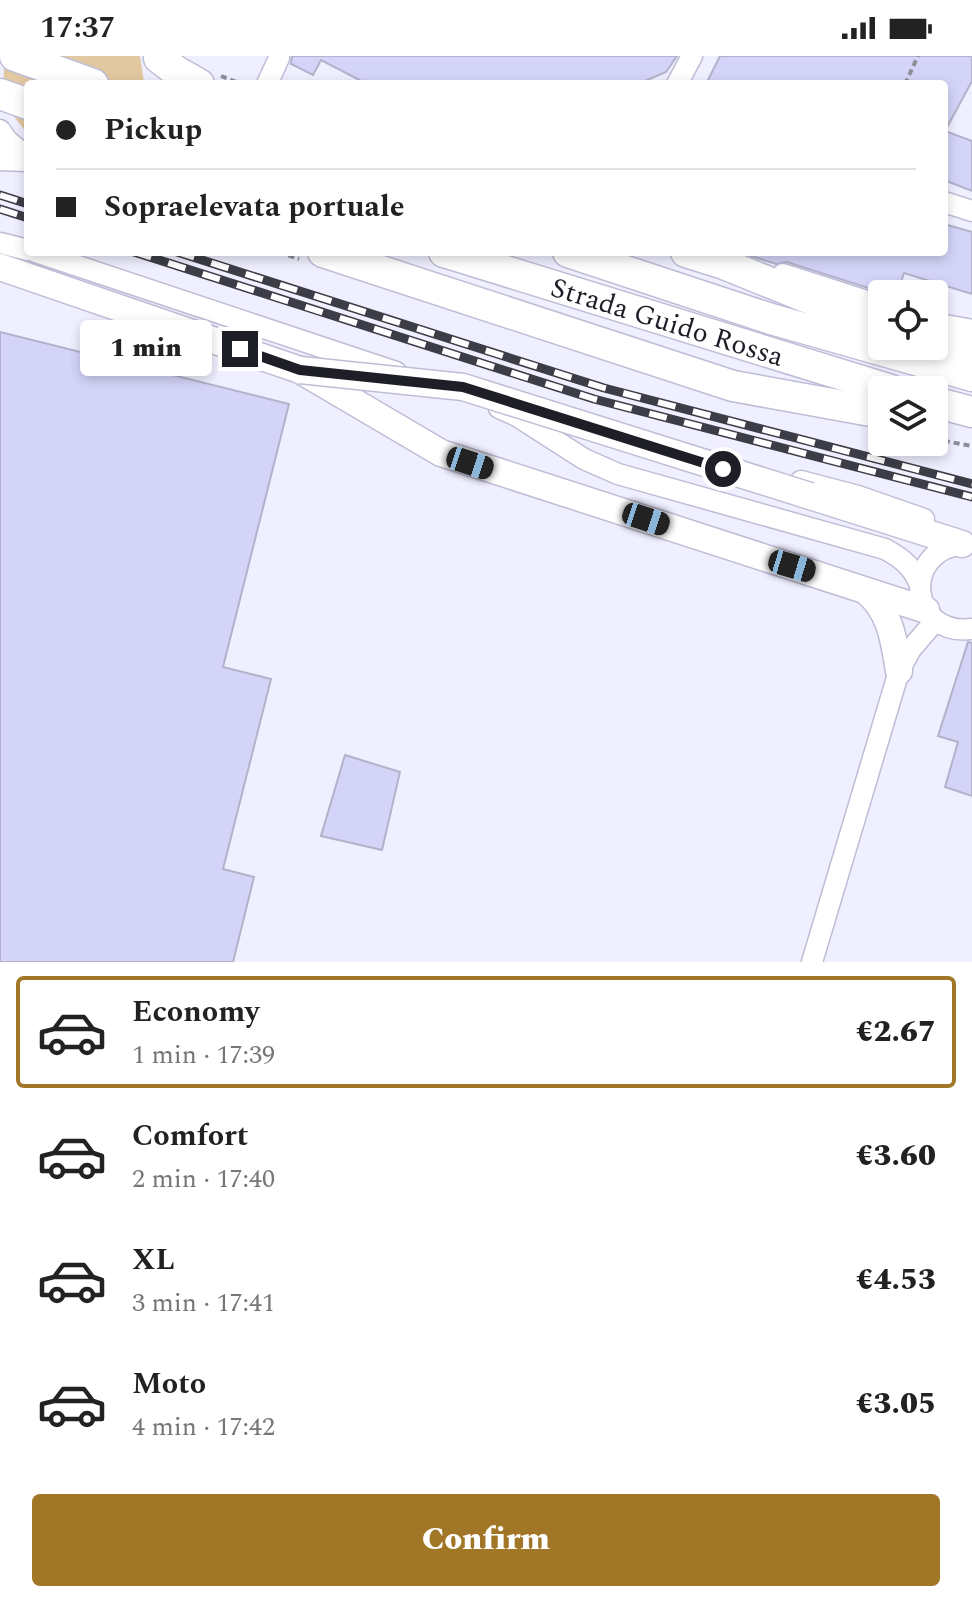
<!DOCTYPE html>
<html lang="en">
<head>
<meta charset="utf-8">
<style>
	body { margin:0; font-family:Spectral,serif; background:#f2f2f2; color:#222; height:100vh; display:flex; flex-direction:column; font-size:30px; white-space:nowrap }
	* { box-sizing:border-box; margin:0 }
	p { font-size:26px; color:#767676 }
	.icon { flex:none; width:44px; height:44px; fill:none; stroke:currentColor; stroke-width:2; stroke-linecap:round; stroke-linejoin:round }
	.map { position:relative; height:906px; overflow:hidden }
	.details { display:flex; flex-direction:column; background:#fff; flex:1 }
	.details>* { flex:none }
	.banner { position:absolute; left:24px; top:24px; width:924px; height:176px; border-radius:8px; box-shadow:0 4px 12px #0003; display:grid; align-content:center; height:176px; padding:0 32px; background:#fff }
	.tools { position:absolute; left:868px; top:224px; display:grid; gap:16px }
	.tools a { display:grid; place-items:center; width:80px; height:80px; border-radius:8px; background:#fff; box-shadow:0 4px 12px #0003; font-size:40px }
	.end { position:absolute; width:36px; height:36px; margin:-18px; border:10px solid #1e1e27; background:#fff; box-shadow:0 0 0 4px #fff }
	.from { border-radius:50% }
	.bubble { position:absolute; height:56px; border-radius:8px; background:#fff; box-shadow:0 4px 12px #0003; font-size:26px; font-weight:800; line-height:56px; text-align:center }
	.car { position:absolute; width:24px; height:48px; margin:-24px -12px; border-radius:10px; box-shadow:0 0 6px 2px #0007; background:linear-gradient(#222 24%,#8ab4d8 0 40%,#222 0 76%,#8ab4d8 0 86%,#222 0) }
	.banner b { display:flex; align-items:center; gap:28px; height:76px; font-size:30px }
	.banner b+b { border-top:2px solid #e0e0e0 }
	.banner i { width:20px; height:20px; background:#222 }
	ul { padding:14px 0 0; list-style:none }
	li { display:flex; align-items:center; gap:24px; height:112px; margin:0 16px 12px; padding:0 16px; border:4px solid transparent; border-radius:8px }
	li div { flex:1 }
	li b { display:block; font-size:30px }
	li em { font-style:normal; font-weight:800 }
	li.current { border-color:#a27627 }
	li>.icon { width:72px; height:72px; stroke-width:1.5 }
	.action { display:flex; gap:16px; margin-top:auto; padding:16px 32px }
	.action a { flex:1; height:92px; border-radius:8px; background:#a27627; color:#fff; font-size:32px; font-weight:800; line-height:92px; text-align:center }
	.status { display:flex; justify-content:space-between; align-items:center; height:56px; padding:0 40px; background:#fff; direction:ltr }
	.status svg { height:22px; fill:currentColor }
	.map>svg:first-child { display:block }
	.green { fill:#e2c8a0 }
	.building { fill:#d4d4f9; stroke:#b2b2ca; stroke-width:2 }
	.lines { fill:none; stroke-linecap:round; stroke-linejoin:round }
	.minor-casing { stroke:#bebdd6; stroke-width:23 }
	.major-casing { stroke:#bebdd6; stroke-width:29 }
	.highway-casing { stroke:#bebdd6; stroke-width:33 }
	.path { stroke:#8d8d9a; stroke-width:4; stroke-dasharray:6 4; stroke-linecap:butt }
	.minor { stroke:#fff; stroke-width:20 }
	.major { stroke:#fff; stroke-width:26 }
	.highway { stroke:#fff; stroke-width:30 }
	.rail-casing { stroke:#3d3d47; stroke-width:9 }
	.rail { stroke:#fff; stroke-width:6; stroke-dasharray:18; stroke-linecap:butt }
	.major-bridge-casing { stroke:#bebdd6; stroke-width:29; stroke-linecap:butt }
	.major-bridge { stroke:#fff; stroke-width:26 }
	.route { stroke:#1e1e27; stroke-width:10 }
	.labels { text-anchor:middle; stroke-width:7; stroke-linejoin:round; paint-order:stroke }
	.street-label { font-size:28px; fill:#1e1e27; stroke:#fff }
</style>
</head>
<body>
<div class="status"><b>17:37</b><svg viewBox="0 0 49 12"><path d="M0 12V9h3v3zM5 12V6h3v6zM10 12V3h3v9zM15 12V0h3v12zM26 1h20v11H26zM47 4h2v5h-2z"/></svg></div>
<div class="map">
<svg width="972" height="906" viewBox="0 0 972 906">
	<rect width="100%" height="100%" fill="#efefff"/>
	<!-- green -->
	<path class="green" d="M6 0H140L144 26 28 28V77C5 55 0 30 6 0Z"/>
	<!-- building -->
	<g class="building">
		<polygon points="292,0 677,0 666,16 638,28 367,28 321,4 313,19 291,8"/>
		<polygon points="720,0 972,0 972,25 945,75 972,85 972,135 944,124 944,28 706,28"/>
		<polygon points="944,168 972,176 972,238 904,217 897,238 887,238 787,206 776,208 751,200 752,196 944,196"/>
		<polygon points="0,276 289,348 223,611 271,623 223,813 254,821 233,906 0,906"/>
		<polygon points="968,586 972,587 972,740 945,731 958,686 938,680"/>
		<polygon points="345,699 400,716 382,794 321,780"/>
	</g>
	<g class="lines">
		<defs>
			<g id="minor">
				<polyline points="267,28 279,2"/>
				<polyline points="677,28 692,0"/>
				<polyline points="0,74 7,84 28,102"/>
				<polyline points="944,146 972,155"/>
				<polyline points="0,187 28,194"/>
				<polyline points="36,196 396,316"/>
				<polyline points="783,218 882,250"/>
				<polyline points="934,267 972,274"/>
				<path d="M499 352 517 360 584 403 618 418 885 493C903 503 912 510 920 529"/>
				<polyline points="801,425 858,440 924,463"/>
				<path d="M964 488C900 494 909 581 972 573"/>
				<polyline points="812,906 899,615 911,593 935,565"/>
			</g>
			<g id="major">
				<polyline points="0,211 300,314 441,397 926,554"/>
				<polyline points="810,440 962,488"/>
				<path d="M866 535C891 556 894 585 899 615"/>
			</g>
			<g id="highway">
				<polyline points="15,0 93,28"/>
				<polyline points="159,2 176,15 199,28"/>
				<polyline points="0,38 28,48"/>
				<polyline points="0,99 26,100"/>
				<polyline points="323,196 733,330 882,357"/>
				<path id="s1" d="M444 196 891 334"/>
				<polyline points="568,196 771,263 972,320"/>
				<polyline points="686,196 724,208 882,272"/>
				<polyline points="934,287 972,297"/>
				<polyline points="934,346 972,356"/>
			</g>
		</defs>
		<!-- minor casing -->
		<use href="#minor" class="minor-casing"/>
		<!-- major casing -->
		<use href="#major" class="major-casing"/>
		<!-- highway casing -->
		<use href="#highway" class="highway-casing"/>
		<!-- path -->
		<g class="path">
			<polyline points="221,20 241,28"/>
			<polyline points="905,28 918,0"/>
			<polyline points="279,196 299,203"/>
			<polyline points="934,383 972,390"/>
		</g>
		<!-- minor -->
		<use href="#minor" class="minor"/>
		<!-- major -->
		<use href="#major" class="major"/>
		<!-- highway -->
		<use href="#highway" class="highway"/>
		<defs>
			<g id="rail">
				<polyline points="0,139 28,148"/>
				<polyline points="0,153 28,162"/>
				<polyline points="134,196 594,343 972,441"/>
				<polyline points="177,196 604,332 972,428"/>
			</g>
		</defs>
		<!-- rail casing -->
		<use href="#rail" class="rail-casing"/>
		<!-- rail -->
		<use href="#rail" class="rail"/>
		<defs>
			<polyline id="major-bridge" points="300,314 463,331 810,440"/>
		</defs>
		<!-- major-bridge casing -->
		<use href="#major-bridge" class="major-bridge-casing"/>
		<!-- major-bridge -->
		<use href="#major-bridge" class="major-bridge"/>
	</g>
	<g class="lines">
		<!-- route -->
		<polyline class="route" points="240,293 300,314 463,331 723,413"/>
	</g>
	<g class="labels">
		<!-- street labels -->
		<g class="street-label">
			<text dy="10" stroke="none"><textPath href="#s1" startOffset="234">Strada Guido Rossa</textPath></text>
		</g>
	</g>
</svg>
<div class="tools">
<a><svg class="icon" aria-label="locate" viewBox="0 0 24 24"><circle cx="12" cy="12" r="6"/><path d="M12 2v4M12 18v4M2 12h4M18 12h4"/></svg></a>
<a><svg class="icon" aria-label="layers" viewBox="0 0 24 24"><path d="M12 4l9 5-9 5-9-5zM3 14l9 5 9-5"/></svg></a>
</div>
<i class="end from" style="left:723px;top:413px"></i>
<i class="end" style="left:240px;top:293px"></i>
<div class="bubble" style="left:80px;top:264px;width:132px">1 min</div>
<i class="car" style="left:470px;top:407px;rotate:108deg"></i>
<i class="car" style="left:646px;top:463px;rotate:108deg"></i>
<i class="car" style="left:792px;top:510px;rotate:107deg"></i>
<div class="banner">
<b><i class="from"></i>Pickup</b>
<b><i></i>Sopraelevata portuale</b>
</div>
</div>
<section class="details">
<ul>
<li class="current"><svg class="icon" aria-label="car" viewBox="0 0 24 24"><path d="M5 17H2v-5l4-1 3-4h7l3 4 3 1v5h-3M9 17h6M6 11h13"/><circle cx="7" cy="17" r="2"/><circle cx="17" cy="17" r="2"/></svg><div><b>Economy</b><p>1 min · 17:39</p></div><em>€2.67</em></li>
<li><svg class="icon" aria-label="car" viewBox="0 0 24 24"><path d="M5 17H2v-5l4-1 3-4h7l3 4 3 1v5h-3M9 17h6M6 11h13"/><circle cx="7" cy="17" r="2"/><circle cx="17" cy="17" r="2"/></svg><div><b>Comfort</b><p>2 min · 17:40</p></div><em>€3.60</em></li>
<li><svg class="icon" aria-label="car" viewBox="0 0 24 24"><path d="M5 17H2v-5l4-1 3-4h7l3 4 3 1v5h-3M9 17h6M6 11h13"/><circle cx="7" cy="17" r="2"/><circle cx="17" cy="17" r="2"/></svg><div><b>XL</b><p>3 min · 17:41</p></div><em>€4.53</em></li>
<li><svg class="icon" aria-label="car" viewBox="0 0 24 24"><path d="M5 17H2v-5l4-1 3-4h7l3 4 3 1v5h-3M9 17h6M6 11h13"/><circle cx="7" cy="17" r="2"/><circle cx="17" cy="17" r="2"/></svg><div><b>Moto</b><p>4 min · 17:42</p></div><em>€3.05</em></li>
</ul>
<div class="action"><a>Confirm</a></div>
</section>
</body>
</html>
